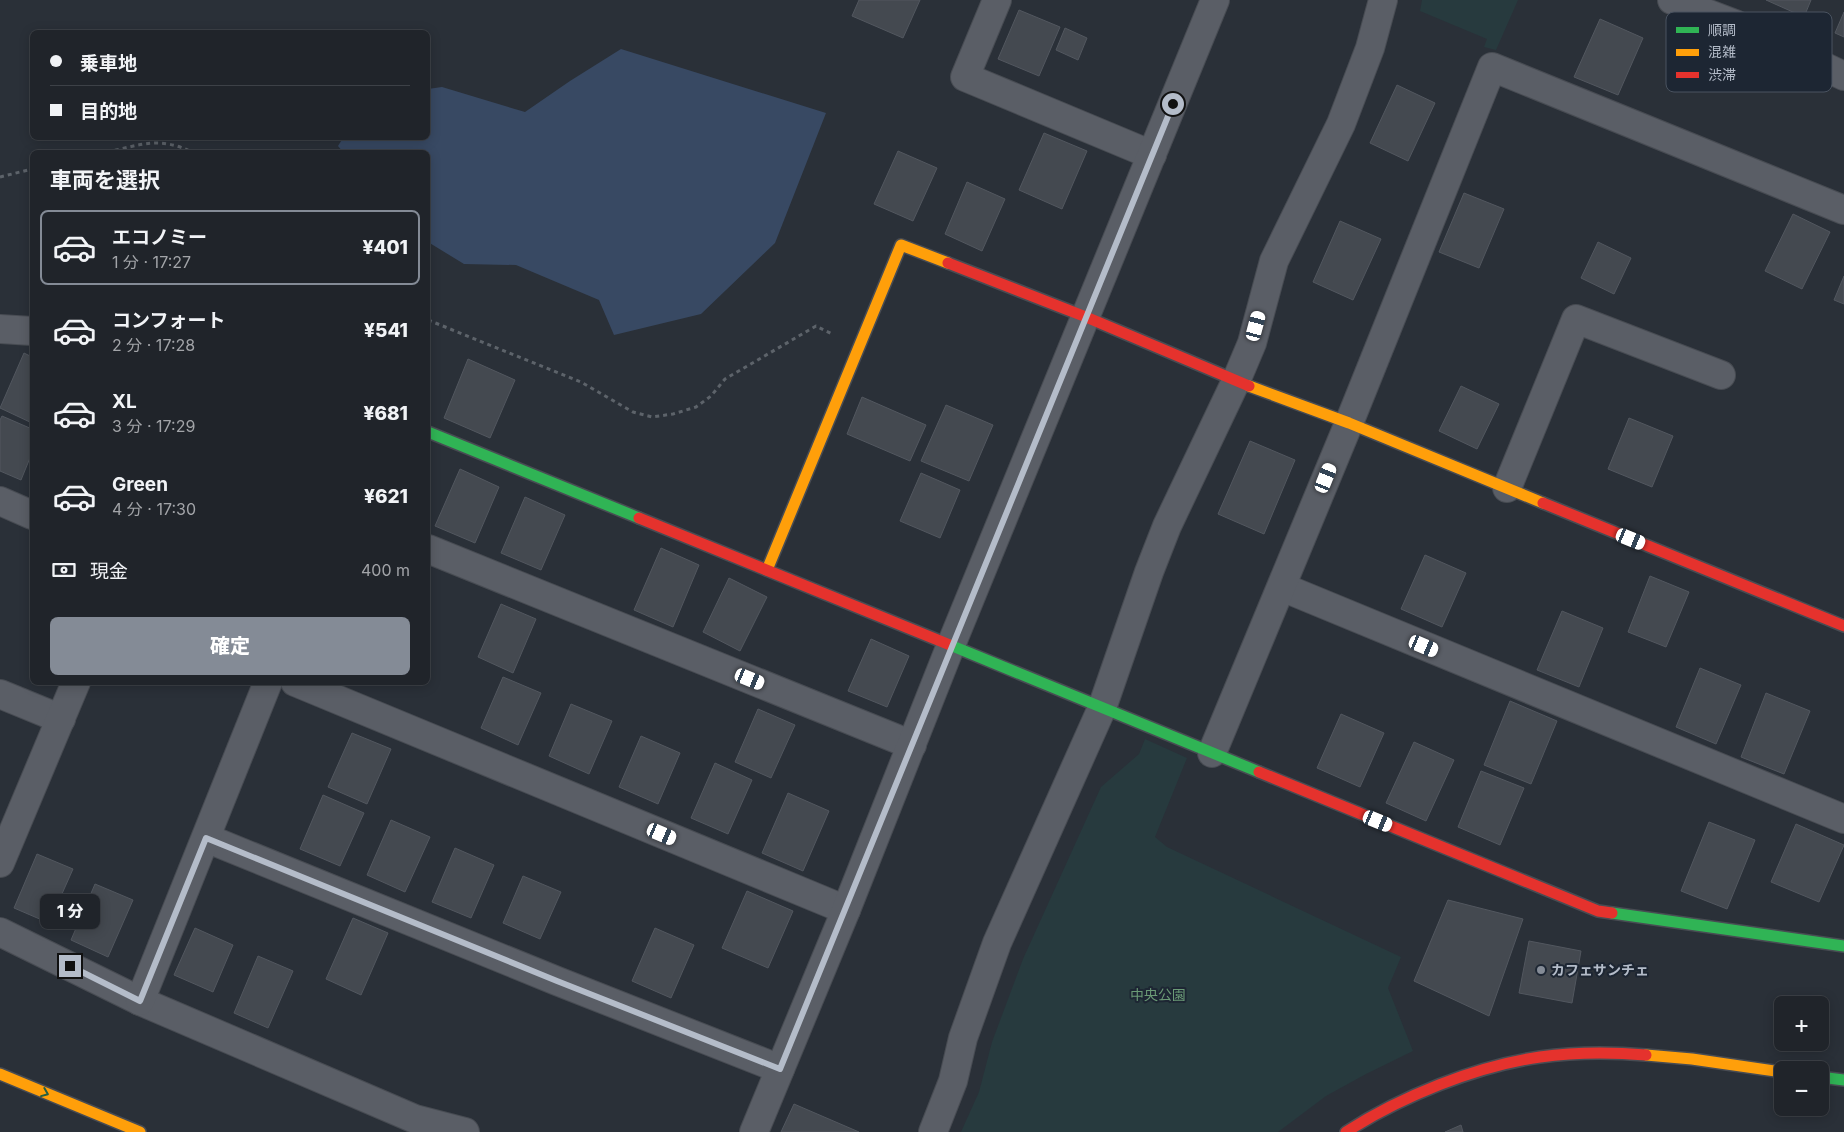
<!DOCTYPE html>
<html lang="ja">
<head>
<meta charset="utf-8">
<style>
	body { margin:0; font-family:Inter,"Noto Sans JP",sans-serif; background:#282c32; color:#f1f3f6; height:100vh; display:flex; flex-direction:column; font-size:19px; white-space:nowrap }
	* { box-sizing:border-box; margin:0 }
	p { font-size:16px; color:#a2a4a8 }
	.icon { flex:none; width:28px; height:28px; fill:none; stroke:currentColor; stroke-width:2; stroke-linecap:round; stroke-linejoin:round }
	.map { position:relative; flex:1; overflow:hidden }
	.details { position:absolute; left:30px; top:150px; width:400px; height:535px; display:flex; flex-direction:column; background:#20242a; border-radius:8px; box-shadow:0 2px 12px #0003,0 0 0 1px #3d4147 }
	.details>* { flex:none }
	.top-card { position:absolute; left:30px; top:30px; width:400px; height:110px; border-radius:8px; box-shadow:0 2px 12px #0003,0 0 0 1px #3d4147; display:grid; align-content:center; height:110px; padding:0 20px; background:#20242a }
	.buttons { position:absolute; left:1774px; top:996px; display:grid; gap:10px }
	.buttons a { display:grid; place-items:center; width:55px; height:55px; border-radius:8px; background:#20242a; box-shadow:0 2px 12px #0003,0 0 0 1px #3d4147; font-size:25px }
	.end { position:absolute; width:22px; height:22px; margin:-11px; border:6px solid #b4bcc9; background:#111; box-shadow:0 0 0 2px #111 }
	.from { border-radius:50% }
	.bubble { position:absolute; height:35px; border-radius:8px; background:#20242a; box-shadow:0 2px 12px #0003,0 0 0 1px #3d4147; font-size:16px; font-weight:800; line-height:35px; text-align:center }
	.car { position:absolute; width:15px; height:30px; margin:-15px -8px; border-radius:6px; box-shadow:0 0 4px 1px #0007; background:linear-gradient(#fff 24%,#345 0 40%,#fff 0 76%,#345 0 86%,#fff 0) }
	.top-card b { display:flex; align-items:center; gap:18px; height:48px; font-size:19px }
	.top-card b+b { border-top:1px solid #3d4147 }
	.top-card i { width:12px; height:12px; background:#f1f3f6 }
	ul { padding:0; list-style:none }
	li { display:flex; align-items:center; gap:15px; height:75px; margin:0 10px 8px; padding:0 10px; border:2px solid transparent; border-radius:8px }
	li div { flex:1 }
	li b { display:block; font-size:19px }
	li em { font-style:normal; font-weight:800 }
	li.selected { border-color:#848b96 }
	li>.icon { width:45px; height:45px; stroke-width:1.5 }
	h2 { padding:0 20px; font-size:22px; line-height:60px }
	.pay { display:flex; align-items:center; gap:12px; height:55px; padding:0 20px; font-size:19px }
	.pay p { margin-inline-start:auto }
	.primary-button { display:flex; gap:10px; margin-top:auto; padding:10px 20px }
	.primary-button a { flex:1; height:58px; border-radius:8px; background:#848b96; color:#fff; font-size:20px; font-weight:800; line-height:58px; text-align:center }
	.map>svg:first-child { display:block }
	.green { fill:#273a3e }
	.water { fill:#384963 }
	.building { fill:#444950; stroke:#52575f }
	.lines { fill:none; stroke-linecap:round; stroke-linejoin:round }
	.street-casing { stroke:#484c53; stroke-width:30 }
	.fast-casing { stroke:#484c53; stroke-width:14 }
	.slow-casing { stroke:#484c53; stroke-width:14 }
	.jam-casing { stroke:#484c53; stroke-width:14 }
	.path { stroke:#5d636a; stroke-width:3; stroke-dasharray:4 4; stroke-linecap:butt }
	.street { stroke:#5a5e66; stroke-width:28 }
	.fast { stroke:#30b455; stroke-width:11 }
	.slow { stroke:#ff9f0a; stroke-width:11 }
	.jam { stroke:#e5322d; stroke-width:11 }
	.oneway { stroke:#255f41 }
	.route { stroke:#b4bcc9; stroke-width:6 }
	.poi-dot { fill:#848b96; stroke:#1d2633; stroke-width:2 }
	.labels { text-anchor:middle; stroke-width:4; stroke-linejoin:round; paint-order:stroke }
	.poi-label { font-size:14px; font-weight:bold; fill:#b4bcc9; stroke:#1d2633; text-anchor:start }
	.park-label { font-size:14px; fill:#6b9a76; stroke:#1d2633 }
	.key { fill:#1d2633; stroke:#4a5360; stroke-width:1 }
	.key-label { font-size:14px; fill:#b4bcc9 }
</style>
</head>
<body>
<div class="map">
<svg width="1844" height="1132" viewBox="0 0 1844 1132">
	<rect width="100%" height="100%" fill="#2a3038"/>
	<!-- green -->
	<g class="green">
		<polygon points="1422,0 1518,0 1496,50 1484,47 1487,39 1420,11"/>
		<polygon points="1145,739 1187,758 1155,837 1167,847 1401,957 1388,988 1413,1051 1366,1074 1326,1096 1278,1132 961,1132 979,1092 992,1042 1023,959 1101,787 1139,754"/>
	</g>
	<!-- water -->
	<polygon class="water" points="621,49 826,113 775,243 701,314 614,335 599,300 516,265 464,264 428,242 428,152 343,152 338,146 343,138 428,138 428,89 442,87 525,112 570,81"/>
	<!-- building -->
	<g class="building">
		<polygon points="859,0 920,0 903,38 852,16"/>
		<polygon points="1766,0 1811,0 1804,17"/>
		<polygon points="1019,10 1060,27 1039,76 998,59"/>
		<polygon points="1844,12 1844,37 1835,33"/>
		<polygon points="1600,19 1643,38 1618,95 1574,77"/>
		<polygon points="1065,28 1087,38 1078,60 1056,50"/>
		<polygon points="1397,85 1435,103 1408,161 1370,143"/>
		<polygon points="1044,133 1087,151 1062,209 1019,190"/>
		<polygon points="898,151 937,168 913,221 874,204"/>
		<polygon points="967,182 1005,199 982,251 945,234"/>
		<polygon points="1464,193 1504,209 1479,268 1439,252"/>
		<polygon points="1793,214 1830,232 1802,289 1765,271"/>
		<polygon points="1340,221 1381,239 1353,300 1313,282"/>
		<polygon points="1598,242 1631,258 1614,294 1581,278"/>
		<polygon points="1844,276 1844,304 1834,300"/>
		<polygon points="24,353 32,357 32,423 0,408"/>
		<polygon points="468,359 515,380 490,438 444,418"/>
		<polygon points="1461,386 1499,404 1477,449 1439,431"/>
		<polygon points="862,397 926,425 910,461 847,434"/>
		<polygon points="946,405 993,425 969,481 921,461"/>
		<polygon points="2,416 32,429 32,453 21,480 0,471 0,420"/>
		<polygon points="1629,418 1673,436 1652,487 1608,469"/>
		<polygon points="1250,441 1295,460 1264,534 1218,514"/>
		<polygon points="460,469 499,487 475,543 435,526"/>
		<polygon points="921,473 960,490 940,538 900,521"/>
		<polygon points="525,497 565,515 541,570 501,553"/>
		<polygon points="661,548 699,565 673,627 634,610"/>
		<polygon points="1425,555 1466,573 1442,627 1401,609"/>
		<polygon points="1650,576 1689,592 1666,647 1628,632"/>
		<polygon points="729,578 767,597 740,651 703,632"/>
		<polygon points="501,604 536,619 513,673 478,657"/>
		<polygon points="1562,611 1603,628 1579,687 1537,670"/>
		<polygon points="871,639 909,656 887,707 848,691"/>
		<polygon points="1700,668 1741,685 1716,744 1676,727"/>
		<polygon points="503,677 541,693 518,745 481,728"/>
		<polygon points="1766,693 1810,711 1784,774 1741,757"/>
		<polygon points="1510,701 1557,721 1531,784 1484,765"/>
		<polygon points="571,704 612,721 589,774 549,756"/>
		<polygon points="758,709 795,725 771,778 735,762"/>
		<polygon points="1341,714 1384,733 1360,787 1317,768"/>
		<polygon points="352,733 391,749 367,804 328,787"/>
		<polygon points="641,736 680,753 658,804 619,787"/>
		<polygon points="1414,742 1454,760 1426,821 1386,803"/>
		<polygon points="715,763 752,780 728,834 691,818"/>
		<polygon points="1481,771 1524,788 1500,845 1458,827"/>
		<polygon points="788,793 829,811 803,871 762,853"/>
		<polygon points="323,795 364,813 340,866 300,849"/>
		<polygon points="391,820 430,837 405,892 367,875"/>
		<polygon points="1709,822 1755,840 1727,909 1681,891"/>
		<polygon points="1796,824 1844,845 1819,902 1771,882"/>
		<polygon points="455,848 494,865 471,918 432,902"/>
		<polygon points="37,854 73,869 49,923 14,908"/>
		<polygon points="523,876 561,892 540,939 503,923"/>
		<polygon points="95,884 133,900 108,957 71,940"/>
		<polygon points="747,891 793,911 768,968 722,948"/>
		<polygon points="1448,900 1523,919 1489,1016 1414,981"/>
		<polygon points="353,918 388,933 361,995 326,979"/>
		<polygon points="195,928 233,945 213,992 174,975"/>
		<polygon points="655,928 694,945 671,998 632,981"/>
		<polygon points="1529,941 1581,951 1572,1003 1519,993"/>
		<polygon points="258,956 293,971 268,1028 234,1013"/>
		<polygon points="794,1104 859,1132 781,1132"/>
		<polygon points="1461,1125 1463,1132 1445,1132"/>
	</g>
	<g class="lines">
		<defs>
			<g id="street">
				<polyline points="997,0 965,77 1152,155"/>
				<polyline points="1672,0 1735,24 1844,76"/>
				<polyline points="0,329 32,331"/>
				<polyline points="1507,488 1576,319 1721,375"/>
				<polyline points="0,501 32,515"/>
				<polyline points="428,549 912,745"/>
				<polyline points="1282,587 1844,819"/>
				<polyline points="295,682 846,910"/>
				<polyline points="0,694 61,719"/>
				<polyline points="1212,753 1349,423 1492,67 1844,210"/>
				<polyline points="206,838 557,981 780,1069"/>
				<polyline points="0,863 76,682"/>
				<polyline points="0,932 140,1001 415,1119 465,1132"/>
				<polyline points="140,1001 268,682"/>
				<polyline points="754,1132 846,910 951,645 1215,0"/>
				<polyline points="933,1132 953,1081 963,1038 997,943 1102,708 1149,572 1167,526 1236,381 1252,343 1274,261 1341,124 1370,48 1383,0"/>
			</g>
			<g id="fast">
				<polyline points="428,432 639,518"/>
				<polyline points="950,645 1259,772"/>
				<polyline points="1612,913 1844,946"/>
				<polyline points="1820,1077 1844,1080"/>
			</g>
			<g id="slow">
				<polyline points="1249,386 1349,423 1543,503"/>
				<polyline points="767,570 901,245 948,263"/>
				<polyline points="1646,1055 1692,1059 1782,1072"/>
				<polyline points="0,1074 140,1132"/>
			</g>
			<g id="jam">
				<polyline points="948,263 1086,317 1249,386"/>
				<polyline points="1543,503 1844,626"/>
				<polyline points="639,518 950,645"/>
				<polyline points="1259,772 1598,911 1612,913"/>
				<path d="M1346 1132C1400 1097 1476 1066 1540 1057 1575 1052 1611 1052 1646 1055"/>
			</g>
		</defs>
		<!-- street casing -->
		<use href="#street" class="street-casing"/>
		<!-- fast casing -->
		<use href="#fast" class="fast-casing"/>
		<!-- slow casing -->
		<use href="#slow" class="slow-casing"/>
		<!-- jam casing -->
		<use href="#jam" class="jam-casing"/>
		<!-- path -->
		<g class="path">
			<path d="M107 152C141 145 159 136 192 152"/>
			<polyline points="0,177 32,169"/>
			<polyline points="428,320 581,382 633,412 652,417 673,414 696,407 711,396 725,379 816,326 832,334"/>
		</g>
		<!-- street -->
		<use href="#street" class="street"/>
		<!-- fast -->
		<use href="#fast" class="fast"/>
		<!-- slow -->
		<use href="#slow" class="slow"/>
		<!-- jam -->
		<use href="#jam" class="jam"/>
	</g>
	<!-- one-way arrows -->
	<defs><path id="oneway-chevron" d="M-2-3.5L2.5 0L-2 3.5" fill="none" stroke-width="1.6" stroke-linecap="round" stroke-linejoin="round" transform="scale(1.25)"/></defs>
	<use class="oneway" href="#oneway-chevron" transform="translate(45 1093) rotate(22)"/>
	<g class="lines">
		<!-- route -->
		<polyline class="route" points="70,966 140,1001 206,838 557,981 780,1069 1173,104"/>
	</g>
	<!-- markers -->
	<circle class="poi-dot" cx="1541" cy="970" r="5"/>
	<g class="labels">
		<!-- poi labels -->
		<g class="poi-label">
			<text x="1551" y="975">カフェサンチェ</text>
		</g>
		<!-- park labels -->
		<g class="park-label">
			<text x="1158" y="1000">中央公園</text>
		</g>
	</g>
	<!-- legend -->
	<rect x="1666" y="12" width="166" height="80" rx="8" class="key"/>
	<rect x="1676" y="27" width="23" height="6" fill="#30b455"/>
	<rect x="1676" y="49" width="23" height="7" fill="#ff9f0a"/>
	<rect x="1676" y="72" width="23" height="6" fill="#e5322d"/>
	<g class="key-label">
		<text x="1708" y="35">順調</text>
		<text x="1708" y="57">混雑</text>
		<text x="1708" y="80">渋滞</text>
	</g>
</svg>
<div class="buttons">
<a>+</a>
<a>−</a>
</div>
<i class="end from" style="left:1173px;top:104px"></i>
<i class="end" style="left:70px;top:966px"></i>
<div class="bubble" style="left:40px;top:894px;width:60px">1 分</div>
<i class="car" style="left:1256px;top:326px;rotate:15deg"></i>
<i class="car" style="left:1326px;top:478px;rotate:22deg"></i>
<i class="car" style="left:1631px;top:539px;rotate:112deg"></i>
<i class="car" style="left:1424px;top:646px;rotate:113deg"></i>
<i class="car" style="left:750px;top:679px;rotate:112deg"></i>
<i class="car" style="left:1378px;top:821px;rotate:112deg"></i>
<i class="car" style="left:662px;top:834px;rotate:113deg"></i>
<div class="top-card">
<b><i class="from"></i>乗車地</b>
<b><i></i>目的地</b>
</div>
<section class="details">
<h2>車両を選択</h2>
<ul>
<li class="selected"><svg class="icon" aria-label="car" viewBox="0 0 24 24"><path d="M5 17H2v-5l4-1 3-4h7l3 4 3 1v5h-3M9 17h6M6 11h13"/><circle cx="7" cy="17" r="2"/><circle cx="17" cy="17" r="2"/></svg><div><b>エコノミー</b><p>1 分 · 17:27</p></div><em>¥401</em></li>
<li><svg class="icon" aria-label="car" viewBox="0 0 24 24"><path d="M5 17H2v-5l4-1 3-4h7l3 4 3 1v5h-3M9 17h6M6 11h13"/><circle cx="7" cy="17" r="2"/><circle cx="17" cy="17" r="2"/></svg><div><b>コンフォート</b><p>2 分 · 17:28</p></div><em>¥541</em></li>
<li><svg class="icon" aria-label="car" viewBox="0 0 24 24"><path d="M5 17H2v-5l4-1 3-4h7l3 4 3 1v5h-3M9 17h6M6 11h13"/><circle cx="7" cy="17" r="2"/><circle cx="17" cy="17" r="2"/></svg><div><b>XL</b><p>3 分 · 17:29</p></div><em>¥681</em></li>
<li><svg class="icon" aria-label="car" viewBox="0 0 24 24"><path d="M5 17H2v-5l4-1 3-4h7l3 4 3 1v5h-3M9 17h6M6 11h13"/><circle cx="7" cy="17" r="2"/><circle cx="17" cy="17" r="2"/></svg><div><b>Green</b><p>4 分 · 17:30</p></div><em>¥621</em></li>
</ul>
<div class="pay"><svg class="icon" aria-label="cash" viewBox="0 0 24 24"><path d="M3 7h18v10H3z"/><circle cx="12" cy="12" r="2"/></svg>現金<p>400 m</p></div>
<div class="primary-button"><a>確定</a></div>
</section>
</div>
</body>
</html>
